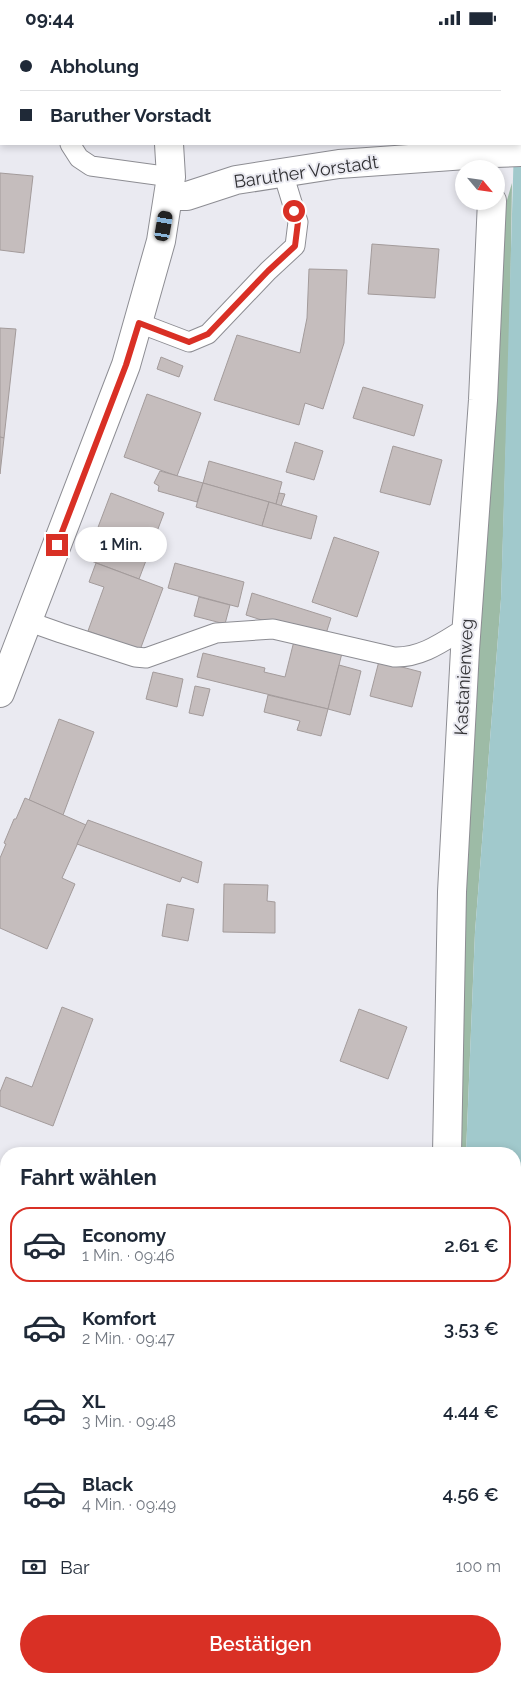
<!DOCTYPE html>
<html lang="de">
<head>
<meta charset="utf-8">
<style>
	body { margin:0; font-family:Raleway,sans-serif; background:#f6f6f7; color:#1f2937; height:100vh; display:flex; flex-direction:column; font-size:19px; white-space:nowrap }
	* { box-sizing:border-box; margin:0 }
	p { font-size:16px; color:#747a83 }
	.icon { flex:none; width:28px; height:28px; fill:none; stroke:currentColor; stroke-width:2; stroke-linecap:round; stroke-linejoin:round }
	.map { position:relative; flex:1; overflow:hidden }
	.drawer { position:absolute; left:0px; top:1112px; width:521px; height:536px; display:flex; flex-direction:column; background:#fff; border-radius:20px 20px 0 0; box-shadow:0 2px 8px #0003 }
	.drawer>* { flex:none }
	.top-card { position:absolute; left:0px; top:0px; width:521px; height:110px; box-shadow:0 2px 8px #0003; display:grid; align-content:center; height:110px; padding:0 20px; background:#fff }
	.needle { width:32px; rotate:119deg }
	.tools { position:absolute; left:455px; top:125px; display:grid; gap:10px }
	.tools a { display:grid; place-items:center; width:50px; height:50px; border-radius:50%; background:#fff; box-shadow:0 2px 8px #0003; font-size:25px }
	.end { position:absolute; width:22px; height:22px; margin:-11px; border:6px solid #d93025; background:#fff; box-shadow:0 0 0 2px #fff }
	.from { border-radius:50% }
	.bubble { position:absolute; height:35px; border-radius:18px; background:#fff; box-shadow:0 2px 8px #0003; font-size:16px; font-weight:600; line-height:35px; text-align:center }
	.car { position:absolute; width:15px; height:30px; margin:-15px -8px; border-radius:6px; box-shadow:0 0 4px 1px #0007; background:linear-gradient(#222 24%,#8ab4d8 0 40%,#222 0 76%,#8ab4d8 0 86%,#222 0) }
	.top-card b { display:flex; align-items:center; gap:18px; height:48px; font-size:19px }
	.top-card b+b { border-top:1px solid #e0e1e3 }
	.top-card i { width:12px; height:12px; background:#1f2937 }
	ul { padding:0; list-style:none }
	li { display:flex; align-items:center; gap:15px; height:75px; margin:0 10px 8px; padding:0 10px; border:2px solid transparent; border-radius:20px }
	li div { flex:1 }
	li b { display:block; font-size:19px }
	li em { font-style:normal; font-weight:600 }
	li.active { border-color:#d93025 }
	li>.icon { width:45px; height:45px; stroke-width:1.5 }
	h2 { padding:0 20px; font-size:22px; line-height:60px }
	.pay { display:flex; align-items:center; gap:12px; height:55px; padding:0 20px; font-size:19px }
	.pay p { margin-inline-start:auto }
	.cta { display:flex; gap:10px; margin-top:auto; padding:10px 20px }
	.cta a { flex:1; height:58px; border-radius:30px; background:#d93025; color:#fff; font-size:20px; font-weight:600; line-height:58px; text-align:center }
	.status { display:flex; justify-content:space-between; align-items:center; height:35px; padding:0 25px; background:#fff; direction:ltr }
	.status svg { height:14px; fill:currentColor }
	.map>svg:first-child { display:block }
	.forest { fill:#9dbba6 }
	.water { fill:#a1c9cc }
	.building { fill:#c5bdbd; stroke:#a39b9b }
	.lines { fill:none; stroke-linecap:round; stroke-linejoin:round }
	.service-casing { stroke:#8d8d93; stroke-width:21 }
	.minor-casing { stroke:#8d8d93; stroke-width:30 }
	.secondary-casing { stroke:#8d8d93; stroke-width:30 }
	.service { stroke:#fff; stroke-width:19 }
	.minor { stroke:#fff; stroke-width:28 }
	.secondary { stroke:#fff; stroke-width:28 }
	.route { stroke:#d93025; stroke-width:6 }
	.labels { text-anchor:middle; stroke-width:4; stroke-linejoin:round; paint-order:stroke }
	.street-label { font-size:18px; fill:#323235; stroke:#eaeaf1 }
</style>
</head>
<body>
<div class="status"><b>09:44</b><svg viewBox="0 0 49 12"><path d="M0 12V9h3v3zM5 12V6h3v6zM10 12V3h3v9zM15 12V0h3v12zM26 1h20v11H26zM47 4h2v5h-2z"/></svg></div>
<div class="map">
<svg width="521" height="1648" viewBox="0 0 521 1648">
	<rect width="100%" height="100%" fill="#eaeaf1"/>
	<!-- forest -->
	<polygon class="forest" points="512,148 510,282 501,564 475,897 466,1119 453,1119 459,850 502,182"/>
	<!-- water -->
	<polygon class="water" points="521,0 521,1648 468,1648 467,1643 515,1642 515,1119 466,1119 475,897 501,564 514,109 520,109"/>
	<!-- building -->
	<g class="building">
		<rect x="218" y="0" width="20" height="1"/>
		<rect x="277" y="0" width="101" height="1"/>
		<polygon points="0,138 33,141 24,218 0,215"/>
		<polygon points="372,209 439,214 435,263 368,259"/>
		<polygon points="309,234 347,235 344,308 323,374 305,368 299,390 214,365 237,300 300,318 307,283"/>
		<polygon points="0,293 16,294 4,403 0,402"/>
		<polygon points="161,322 183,331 179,342 157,334"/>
		<polygon points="363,352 423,370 414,401 353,383"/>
		<polygon points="147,359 201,378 177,441 124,422"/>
		<polygon points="0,402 4,403 0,439"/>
		<polygon points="295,407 323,416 314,445 286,437"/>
		<polygon points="393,411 442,425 430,470 380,457"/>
		<polygon points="209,426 282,447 276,469 203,448"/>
		<polygon points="160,436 203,448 197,467 158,456 159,451 154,448"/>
		<polygon points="203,448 269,467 262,491 196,472"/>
		<polygon points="111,458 164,478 139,544 86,524"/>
		<polygon points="279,458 285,459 281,471 276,469"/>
		<polygon points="269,467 317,481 311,504 262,491"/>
		<polygon points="334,502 379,517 357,582 312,567"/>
		<polygon points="96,528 163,553 140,615 88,596 104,552 89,547"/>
		<polygon points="175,528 244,547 238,572 168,553"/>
		<polygon points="252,558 331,583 324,605 246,580"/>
		<polygon points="199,562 230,570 225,589 194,581"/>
		<polygon points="294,606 342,618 328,674 197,642 203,618 265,633 264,637 285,642"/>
		<polygon points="379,626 421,637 412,672 370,661"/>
		<polygon points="339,630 361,636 350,680 328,674"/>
		<polygon points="153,637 183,644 177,672 146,664"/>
		<polygon points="195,651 210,654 203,681 189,678"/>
		<polygon points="268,660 328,674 321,701 297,695 300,686 264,677"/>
		<polygon points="59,684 94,697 63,780 29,765"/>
		<polygon points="25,763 86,790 62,843 75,849 47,914 0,893 0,823 6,809 4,808 14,784 16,784"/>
		<polygon points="88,785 202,827 198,848 182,842 180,847 77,809"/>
		<polygon points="224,849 268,850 267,866 275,867 275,898 223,897"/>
		<polygon points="167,869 194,874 188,906 162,901"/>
		<polygon points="62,972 93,984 53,1091 0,1071 0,1057 6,1042 32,1052"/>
		<polygon points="359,974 407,992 388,1044 340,1026"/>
	</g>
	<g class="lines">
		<defs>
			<g id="service">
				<polyline points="0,83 1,83"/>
				<polyline points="70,109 79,123 91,131 171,142"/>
				<polyline points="139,288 189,307 208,299 268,236 295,211 298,187 283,138"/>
				<path d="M27 586 61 598 135 622 146 623 216 598 273 594 394 622C422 623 444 606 467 592"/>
			</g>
			<g id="minor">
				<polyline points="169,161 187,161 236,145 339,129 494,118 521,117"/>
				<polyline points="447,1119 452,857 465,615 483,365 492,166"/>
				<polyline points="442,1642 442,1648"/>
			</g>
			<g id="secondary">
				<polyline points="146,0 147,1"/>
				<polyline points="0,658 126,330 161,206 171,142 169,109"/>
			</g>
		</defs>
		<!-- service casing -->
		<use href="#service" class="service-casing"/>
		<!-- minor casing -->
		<use href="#minor" class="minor-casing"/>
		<!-- secondary casing -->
		<use href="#secondary" class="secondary-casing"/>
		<!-- service -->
		<use href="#service" class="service"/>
		<!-- minor -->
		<use href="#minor" class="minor"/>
		<!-- secondary -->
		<use href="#secondary" class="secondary"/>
	</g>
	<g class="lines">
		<!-- route -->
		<polyline class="route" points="57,510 126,330 139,288 189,307 208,299 268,236 295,211 298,187 294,176"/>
	</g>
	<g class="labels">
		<!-- street labels -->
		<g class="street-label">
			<text transform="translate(306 137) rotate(-8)" y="6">Baruther Vorstadt</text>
			<text transform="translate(464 642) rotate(-87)" y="6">Kastanienweg</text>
		</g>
	</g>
</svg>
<div class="tools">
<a><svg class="needle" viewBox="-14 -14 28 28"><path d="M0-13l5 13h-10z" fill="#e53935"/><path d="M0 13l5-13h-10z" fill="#747a83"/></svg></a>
</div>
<i class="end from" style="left:294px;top:176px"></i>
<i class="end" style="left:57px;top:510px"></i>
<div class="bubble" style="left:75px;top:492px;width:92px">1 Min.</div>
<i class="car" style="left:164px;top:191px;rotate:10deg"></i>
<div class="top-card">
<b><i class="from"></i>Abholung</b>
<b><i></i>Baruther Vorstadt</b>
</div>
<section class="drawer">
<h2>Fahrt wählen</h2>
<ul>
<li class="active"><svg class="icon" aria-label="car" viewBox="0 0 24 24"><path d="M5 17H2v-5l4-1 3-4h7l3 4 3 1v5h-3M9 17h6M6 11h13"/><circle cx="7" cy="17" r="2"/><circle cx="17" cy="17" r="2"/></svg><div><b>Economy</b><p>1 Min. · 09:46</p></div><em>2.61 €</em></li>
<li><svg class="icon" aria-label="car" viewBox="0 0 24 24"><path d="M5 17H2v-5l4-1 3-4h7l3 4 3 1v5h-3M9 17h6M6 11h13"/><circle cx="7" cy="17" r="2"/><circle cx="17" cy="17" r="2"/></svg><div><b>Komfort</b><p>2 Min. · 09:47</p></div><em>3.53 €</em></li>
<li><svg class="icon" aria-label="car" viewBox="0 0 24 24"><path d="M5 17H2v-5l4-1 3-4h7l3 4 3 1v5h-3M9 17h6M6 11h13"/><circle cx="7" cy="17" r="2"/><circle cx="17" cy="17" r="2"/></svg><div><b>XL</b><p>3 Min. · 09:48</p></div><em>4.44 €</em></li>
<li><svg class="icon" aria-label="car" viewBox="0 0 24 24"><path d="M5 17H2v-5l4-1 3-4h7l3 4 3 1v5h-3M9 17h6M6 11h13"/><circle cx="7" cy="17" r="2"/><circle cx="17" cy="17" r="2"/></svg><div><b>Black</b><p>4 Min. · 09:49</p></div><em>4.56 €</em></li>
</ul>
<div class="pay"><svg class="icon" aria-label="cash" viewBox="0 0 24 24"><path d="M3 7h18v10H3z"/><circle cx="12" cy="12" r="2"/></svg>Bar<p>100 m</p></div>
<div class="cta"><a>Bestätigen</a></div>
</section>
</div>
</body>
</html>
